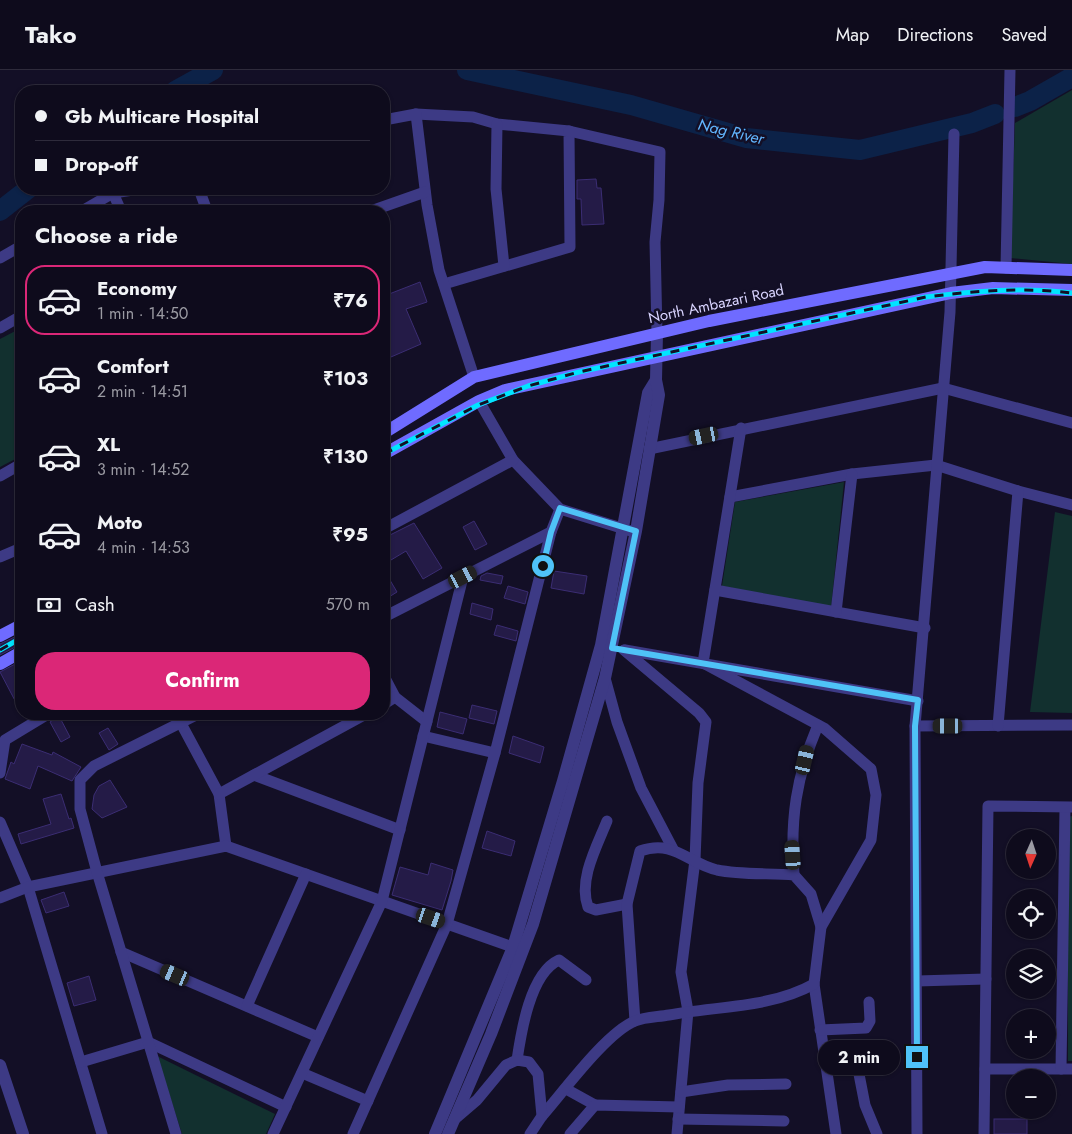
<!DOCTYPE html>
<html lang="en">
<head>
<meta charset="utf-8">
<style>
	body { margin:0; font-family:Jost,sans-serif; background:#1c1929; color:#f1f3f6; height:100vh; display:flex; flex-direction:column; font-size:19px; white-space:nowrap }
	* { box-sizing:border-box; margin:0 }
	p { font-size:16px; color:#9b9ba3 }
	.icon { flex:none; width:28px; height:28px; fill:none; stroke:currentColor; stroke-width:2; stroke-linecap:round; stroke-linejoin:round }
	.map { position:relative; flex:1; overflow:hidden }
	.panel { position:absolute; left:15px; top:135px; width:375px; height:515px; display:flex; flex-direction:column; background:#0e0b1c; border-radius:20px; box-shadow:0 1px 4px #0004,0 0 0 1px #2e2b3b }
	.panel>* { flex:none }
	.hud { position:absolute; left:15px; top:15px; width:375px; height:110px; border-radius:20px; box-shadow:0 1px 4px #0004,0 0 0 1px #2e2b3b; display:grid; align-content:center; height:110px; padding:0 20px; background:#0e0b1c }
	.needle { width:32px; rotate:183deg }
	.tools { position:absolute; left:1006px; top:759px; display:grid; gap:10px }
	.tools a { display:grid; place-items:center; width:50px; height:50px; border-radius:50%; background:#0e0b1c; box-shadow:0 1px 4px #0004,0 0 0 1px #2e2b3b; font-size:25px }
	.end { position:absolute; width:22px; height:22px; margin:-11px; border:6px solid #4fc3f7; background:#111; box-shadow:0 0 0 2px #111 }
	.from { border-radius:50% }
	.bubble { position:absolute; height:35px; border-radius:18px; background:#0e0b1c; box-shadow:0 1px 4px #0004,0 0 0 1px #2e2b3b; font-size:16px; font-weight:700; line-height:35px; text-align:center }
	.car { position:absolute; width:15px; height:30px; margin:-15px -8px; border-radius:6px; box-shadow:0 0 4px 1px #0007; background:linear-gradient(#222 24%,#8ab4d8 0 40%,#222 0 76%,#8ab4d8 0 86%,#222 0) }
	.hud b { display:flex; align-items:center; gap:18px; height:48px; font-size:19px }
	.hud b+b { border-top:1px solid #2e2b3b }
	.hud i { width:12px; height:12px; background:#f1f3f6 }
	ul { padding:0; list-style:none }
	li { display:flex; align-items:center; gap:15px; height:70px; margin:0 10px 8px; padding:0 10px; border:2px solid transparent; border-radius:20px }
	li div { flex:1 }
	li b { display:block; font-size:19px }
	li em { font-style:normal; font-weight:700 }
	li.selected { border-color:#db2777 }
	li>.icon { width:45px; height:45px; stroke-width:1.5 }
	h2 { padding:0 20px; font-size:22px; line-height:60px }
	.pay { display:flex; align-items:center; gap:12px; height:55px; padding:0 20px; font-size:19px }
	.pay p { margin-inline-start:auto }
	.button { display:flex; gap:10px; margin-top:auto; padding:10px 20px }
	.button a { flex:1; height:58px; border-radius:20px; background:#db2777; color:#fff; font-size:20px; font-weight:700; line-height:58px; text-align:center }
	header { display:flex; align-items:center; gap:30px; box-sizing:border-box; height:70px; padding:0 25px; background:#0e0b1c; border-bottom:1px solid #2e2b3b }
	header strong { font-size:24px }
	nav { display:flex; gap:28px; margin-inline-start:auto; font-size:18px }
	.map>svg:first-child { display:block }
	.green { fill:#12302f }
	.lines { fill:none; stroke-linecap:round; stroke-linejoin:round }
	.river { stroke:#0c2248; stroke-width:20 }
	.building { fill:#241b47; stroke:#3b2d73 }
	.minor { stroke:#3d3a85; stroke-width:11 }
	.tertiary { stroke:#3d3a85; stroke-width:12 }
	.secondary { stroke:#6f6bff; stroke-width:12 }
	.rail-casing { stroke:#00e5ff; stroke-width:5 }
	.rail { stroke:#130f26; stroke-width:3; stroke-dasharray:9; stroke-linecap:butt }
	.route { stroke:#4fc3f7; stroke-width:6 }
	.labels { text-anchor:middle; stroke-width:5; stroke-linejoin:round; paint-order:stroke }
	.street-label { font-size:15px; fill:#d9d4ff; stroke:#130f26 }
	.water-label { font-size:16px; font-style:italic; fill:#62b6ff; stroke:#130f26 }
</style>
</head>
<body>
<header>
<strong>Tako</strong>
<nav><a>Map</a><a>Directions</a><a>Saved</a></nav>
</header>
<div class="map">
<svg width="1072" height="1064" viewBox="0 0 1072 1064">
	<rect width="100%" height="100%" fill="#130f26"/>
	<!-- green -->
	<g class="green">
		<polygon points="1072,20 1072,194 1010,188 1015,53"/>
		<polygon points="21,258 21,386 0,397 0,269"/>
		<polygon points="844,412 831,538 722,516 735,432"/>
		<polygon points="1055,442 1072,446 1072,643 1030,642"/>
		<polygon points="1072,746 1072,991 1068,991 1068,747"/>
		<polygon points="157,986 275,1044 266,1064 182,1064"/>
	</g>
	<g class="lines">
		<!-- river -->
		<g class="river">
			<polyline points="467,0 631,35 746,68 860,80 972,53 995,44"/>
			<polyline points="175,21 213,0"/>
			<polyline points="1015,37 1030,31 1072,7"/>
			<polyline points="0,141 28,119"/>
		</g>
	</g>
	<!-- building -->
	<g class="building">
		<polygon points="596,109 597,118 601,118 604,154 582,155 581,129 577,129 577,110"/>
		<polygon points="420,212 427,232 406,239 421,274 384,290 384,226"/>
		<polygon points="474,451 487,474 475,480 463,457"/>
		<polygon points="414,453 442,498 423,509 406,481 391,490 384,478 384,468"/>
		<polygon points="384,500 397,522 384,530"/>
		<polygon points="554,501 587,506 584,524 551,518"/>
		<polygon points="487,503 503,506 501,514 480,510 481,506"/>
		<polygon points="508,516 528,522 525,534 504,528"/>
		<polygon points="472,533 493,539 491,550 470,544"/>
		<polygon points="497,555 518,561 516,571 494,565"/>
		<polygon points="21,564 21,574 0,585 0,574"/>
		<polygon points="21,591 21,642 0,602"/>
		<polygon points="472,635 497,641 494,654 469,648"/>
		<polygon points="440,642 467,649 463,664 437,657"/>
		<polygon points="59,646 70,667 61,672 50,652"/>
		<polygon points="108,658 118,674 109,680 99,663"/>
		<polygon points="513,666 544,677 540,693 509,683"/>
		<polygon points="22,674 52,685 53,682 81,697 72,711 38,696 30,719 5,709 11,692 14,694"/>
		<polygon points="110,710 127,737 102,748 92,739 94,725 99,716"/>
		<polygon points="61,724 69,749 71,748 74,758 21,774 18,764 51,754 43,729"/>
		<polygon points="487,761 515,771 511,786 482,778"/>
		<polygon points="431,793 453,800 451,811 442,840 392,825 400,797 428,805"/>
		<polygon points="64,822 69,836 46,843 41,830"/>
		<polygon points="89,906 96,930 74,936 67,913"/>
		<rect x="994" y="1049" width="33" height="15"/>
	</g>
	<g class="lines">
		<!-- minor -->
		<g class="minor">
			<polyline points="416,44 473,47 497,54 569,61 570,177 444,214"/>
			<polyline points="384,50 416,44 427,135 439,200 474,307"/>
			<polyline points="497,54 496,119 504,196"/>
			<polyline points="569,61 660,82 659,130 655,172 657,263"/>
			<polyline points="199,119 207,141"/>
			<polyline points="82,141 113,123"/>
			<polyline points="121,141 113,123 140,119"/>
			<polyline points="371,141 425,122"/>
			<polyline points="0,188 21,176"/>
			<polyline points="1006,198 1010,0"/>
			<polyline points="0,258 21,246"/>
			<polyline points="479,331 513,390 560,439 631,461"/>
			<polyline points="649,379 943,318 1072,353"/>
			<polyline points="0,406 21,394"/>
			<polyline points="730,427 852,404 936,395 1018,421 1072,435"/>
			<polyline points="384,459 513,390"/>
			<polyline points="0,487 21,478"/>
			<polyline points="715,520 925,558"/>
			<polyline points="836,542 852,404"/>
			<polyline points="384,547 551,462 560,439"/>
			<polyline points="624,580 699,643 706,652 698,713 695,790 681,902 688,941 677,1064"/>
			<polyline points="625,580 918,631"/>
			<polyline points="384,606 395,627 427,652"/>
			<polyline points="605,608 617,652 641,718 673,779"/>
			<polyline points="384,634 395,627"/>
			<polyline points="176,644 219,724 226,776"/>
			<polyline points="915,656 1072,655"/>
			<polyline points="998,656 1018,421"/>
			<polyline points="423,666 495,683"/>
			<polyline points="0,703 5,670 48,644"/>
			<polyline points="254,705 400,760"/>
			<polyline points="219,724 366,644"/>
			<path d="M607 751C597 776 578 810 588 837L596 840 627 834"/>
			<polyline points="0,752 28,817 102,1064"/>
			<path d="M794 805C790 749 796 707 818 655"/>
			<polyline points="0,828 28,817 226,776 521,880"/>
			<polyline points="121,882 318,967"/>
			<polyline points="917,911 986,909"/>
			<polyline points="814,914 836,1064"/>
			<polyline points="247,936 306,804"/>
			<path d="M635 951 627 834 640 781C674 769 687 793 717 800 741 805 769 803 794 805L811 824 821 857"/>
			<polyline points="820,960 866,958 870,951 869,932"/>
			<path d="M517 990C521 963 530 903 559 890L586 910"/>
			<polyline points="81,992 148,972 286,1037"/>
			<polyline points="858,999 865,1035 877,1064"/>
			<polyline points="985,999 1072,999"/>
			<polyline points="1061,999 1065,738"/>
			<polyline points="302,1003 368,1031"/>
			<polyline points="566,1019 595,1035"/>
			<polyline points="681,1022 728,1015 786,1014"/>
			<path d="M542 1046C564 1021 606 963 635 951 645 947 658 947 669 945 717 936 771 938 814 914L821 857 871 770 876 725 871 699 824 658 703 593 741 358"/>
			<polyline points="456,1048 477,1030 506,995 517,990 529,992 538,1004 542,1046 530,1064"/>
			<polyline points="678,1049 784,1051"/>
			<polyline points="176,1064 97,802 80,739 80,710 94,696 198,644"/>
			<polyline points="273,1064 382,831 463,507"/>
			<polyline points="353,1064 447,854 495,683 551,462"/>
			<polyline points="570,1064 595,1035 679,1037"/>
			<polyline points="917,1064 915,656 950,242 954,64"/>
			<polyline points="984,1064 988,736 1072,737"/>
		</g>
		<!-- tertiary -->
		<g class="tertiary">
			<polyline points="0,995 23,1064"/>
			<polyline points="435,1064 513,877 563,711 601,575 648,323 656,310"/>
			<polyline points="448,1064 491,964 533,854 605,608 636,461 659,325 656,310 657,263"/>
		</g>
		<!-- secondary -->
		<g class="secondary">
			<polyline points="384,363 474,307 709,251 985,197 1072,200"/>
			<polyline points="384,384 479,331 505,320 951,223 993,218 1072,220"/>
			<polyline points="0,566 21,555"/>
			<polyline points="0,594 21,582"/>
		</g>
		<defs>
			<g id="rail">
				<path d="M384 384 478 335 528 316 579 302 926 227C974 221 1023 217 1072 223"/>
				<polyline points="0,580 21,568"/>
			</g>
		</defs>
		<!-- rail casing -->
		<use href="#rail" class="rail-casing"/>
		<!-- rail -->
		<use href="#rail" class="rail"/>
	</g>
	<g class="lines">
		<!-- route -->
		<polyline class="route" points="543,496 551,462 560,438 636,461 612,578 918,630 915,656 917,987"/>
	</g>
	<g class="labels">
		<!-- street labels -->
		<g class="street-label">
			<text transform="translate(716 234) rotate(-12)" y="5">North Ambazari Road</text>
		</g>
		<!-- water labels -->
		<g class="water-label">
			<text transform="translate(731 61) rotate(13)" y="6">Nag River</text>
		</g>
	</g>
</svg>
<div class="tools">
<a><svg class="needle" viewBox="-14 -14 28 28"><path d="M0-13l5 13h-10z" fill="#e53935"/><path d="M0 13l5-13h-10z" fill="#9b9ba3"/></svg></a>
<a><svg class="icon" aria-label="locate" viewBox="0 0 24 24"><circle cx="12" cy="12" r="6"/><path d="M12 2v4M12 18v4M2 12h4M18 12h4"/></svg></a>
<a><svg class="icon" aria-label="layers" viewBox="0 0 24 24"><path d="M12 4l9 5-9 5-9-5zM3 14l9 5 9-5"/></svg></a>
<a>+</a>
<a>−</a>
</div>
<i class="end from" style="left:543px;top:496px"></i>
<i class="end" style="left:917px;top:987px"></i>
<div class="bubble" style="left:818px;top:970px;width:82px">2 min</div>
<i class="car" style="left:704px;top:366px;rotate:258deg"></i>
<i class="car" style="left:463px;top:507px;rotate:63deg"></i>
<i class="car" style="left:948px;top:656px;rotate:270deg"></i>
<i class="car" style="left:805px;top:690px;rotate:13deg"></i>
<i class="car" style="left:793px;top:785px;rotate:356deg"></i>
<i class="car" style="left:431px;top:848px;rotate:109deg"></i>
<i class="car" style="left:175px;top:905px;rotate:293deg"></i>
<div class="hud">
<b><i class="from"></i>Gb Multicare Hospital</b>
<b><i></i>Drop-off</b>
</div>
<section class="panel">
<h2>Choose a ride</h2>
<ul>
<li class="selected"><svg class="icon" aria-label="car" viewBox="0 0 24 24"><path d="M5 17H2v-5l4-1 3-4h7l3 4 3 1v5h-3M9 17h6M6 11h13"/><circle cx="7" cy="17" r="2"/><circle cx="17" cy="17" r="2"/></svg><div><b>Economy</b><p>1 min · 14:50</p></div><em>₹76</em></li>
<li><svg class="icon" aria-label="car" viewBox="0 0 24 24"><path d="M5 17H2v-5l4-1 3-4h7l3 4 3 1v5h-3M9 17h6M6 11h13"/><circle cx="7" cy="17" r="2"/><circle cx="17" cy="17" r="2"/></svg><div><b>Comfort</b><p>2 min · 14:51</p></div><em>₹103</em></li>
<li><svg class="icon" aria-label="car" viewBox="0 0 24 24"><path d="M5 17H2v-5l4-1 3-4h7l3 4 3 1v5h-3M9 17h6M6 11h13"/><circle cx="7" cy="17" r="2"/><circle cx="17" cy="17" r="2"/></svg><div><b>XL</b><p>3 min · 14:52</p></div><em>₹130</em></li>
<li><svg class="icon" aria-label="car" viewBox="0 0 24 24"><path d="M5 17H2v-5l4-1 3-4h7l3 4 3 1v5h-3M9 17h6M6 11h13"/><circle cx="7" cy="17" r="2"/><circle cx="17" cy="17" r="2"/></svg><div><b>Moto</b><p>4 min · 14:53</p></div><em>₹95</em></li>
</ul>
<div class="pay"><svg class="icon" aria-label="cash" viewBox="0 0 24 24"><path d="M3 7h18v10H3z"/><circle cx="12" cy="12" r="2"/></svg>Cash<p>570 m</p></div>
<div class="button"><a>Confirm</a></div>
</section>
</div>
</body>
</html>
